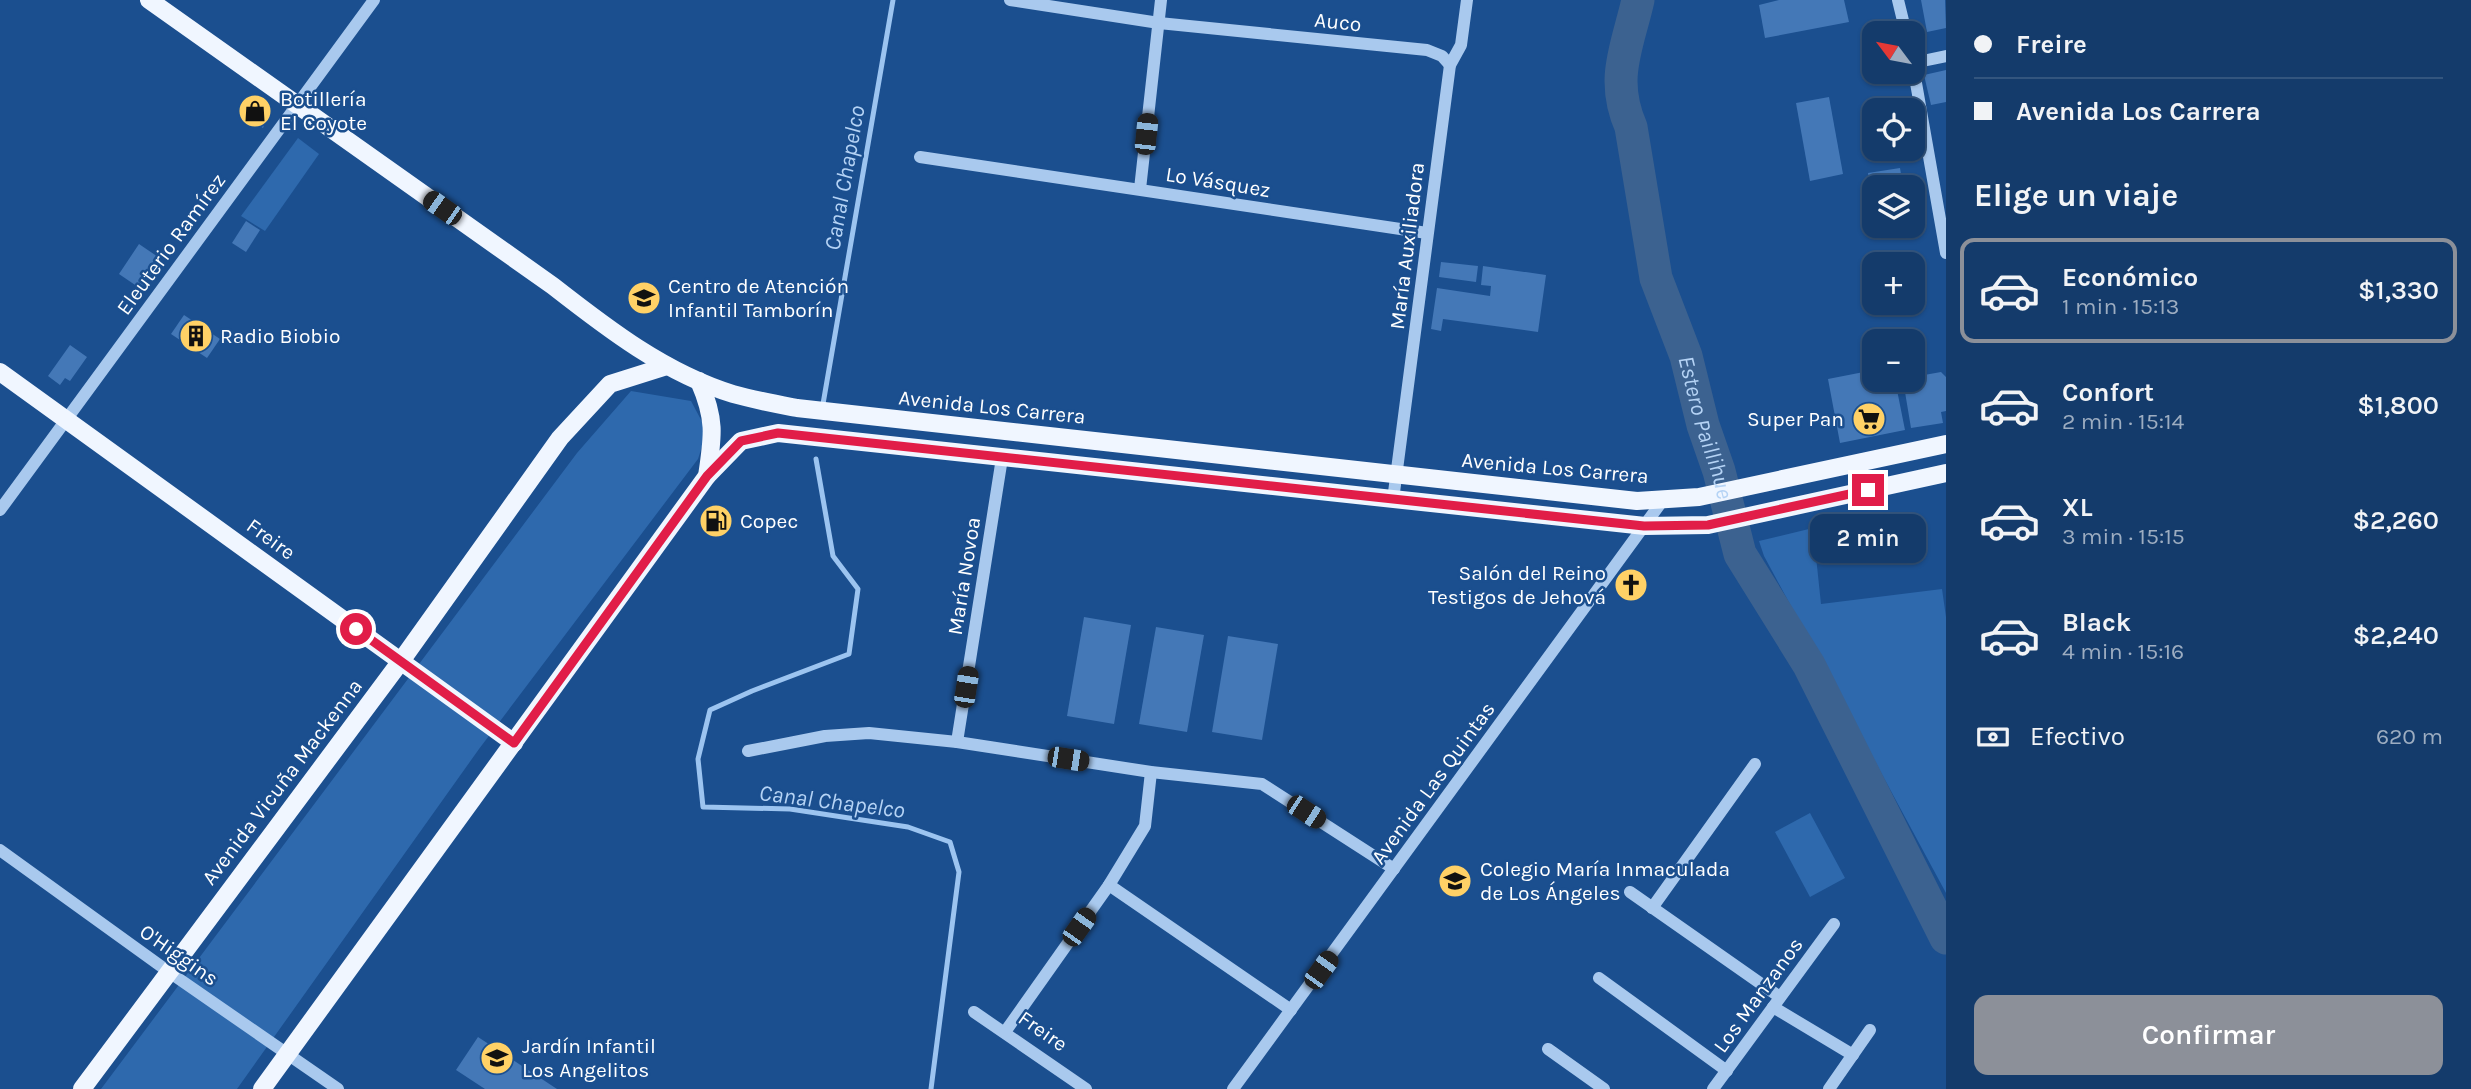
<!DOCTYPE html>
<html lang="es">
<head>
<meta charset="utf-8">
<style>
	body { margin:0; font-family:Karla,sans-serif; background:#214673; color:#f1f3f6; height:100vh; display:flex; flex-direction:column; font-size:26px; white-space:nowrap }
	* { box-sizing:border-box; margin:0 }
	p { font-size:23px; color:#9dadc1 }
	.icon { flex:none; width:38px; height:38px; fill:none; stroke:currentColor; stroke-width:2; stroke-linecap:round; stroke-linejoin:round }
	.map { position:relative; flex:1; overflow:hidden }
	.sheet { display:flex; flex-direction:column; background:#143b6b; width:525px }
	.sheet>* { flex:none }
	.banner { display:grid; align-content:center; height:154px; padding:0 28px; background:#143b6b }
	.needle { width:46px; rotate:302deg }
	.fabs { position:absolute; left:1862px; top:21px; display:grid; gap:14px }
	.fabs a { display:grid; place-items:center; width:63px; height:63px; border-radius:14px; background:#143b6b; box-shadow:0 2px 5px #0004,0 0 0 2px #33557e; font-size:35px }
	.end { position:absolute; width:32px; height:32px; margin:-16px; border:9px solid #e11d48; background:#fff; box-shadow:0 0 0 4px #fff }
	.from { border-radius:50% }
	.bubble { position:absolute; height:49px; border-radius:14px; background:#143b6b; box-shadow:0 2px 5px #0004,0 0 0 2px #33557e; font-size:23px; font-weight:600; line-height:49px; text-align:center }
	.car { position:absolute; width:21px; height:42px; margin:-21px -10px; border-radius:9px; box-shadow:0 0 5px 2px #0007; background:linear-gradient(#222 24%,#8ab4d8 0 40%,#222 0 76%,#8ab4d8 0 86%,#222 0) }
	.banner b { display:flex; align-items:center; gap:24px; height:66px; font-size:26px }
	.banner b+b { border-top:2px solid #33557e }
	.banner i { width:18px; height:18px; background:#f1f3f6 }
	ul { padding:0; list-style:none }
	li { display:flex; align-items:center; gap:21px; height:105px; margin:0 14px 10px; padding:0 14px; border:4px solid transparent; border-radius:14px }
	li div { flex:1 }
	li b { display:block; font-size:26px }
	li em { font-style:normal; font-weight:600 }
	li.current { border-color:#8c9099 }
	li>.icon { width:63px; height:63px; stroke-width:1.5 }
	h2 { padding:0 28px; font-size:32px; line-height:84px }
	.pay { display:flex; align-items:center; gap:18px; height:77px; padding:0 28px; font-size:26px }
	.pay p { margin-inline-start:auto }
	.button { display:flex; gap:14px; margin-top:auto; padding:14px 28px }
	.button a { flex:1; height:80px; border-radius:14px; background:#8c9099; color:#fff; font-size:28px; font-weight:600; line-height:80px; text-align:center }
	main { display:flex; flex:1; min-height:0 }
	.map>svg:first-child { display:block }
	.green { fill:#2e69ad }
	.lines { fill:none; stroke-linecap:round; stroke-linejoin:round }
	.stream { stroke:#9cc4f0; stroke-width:5 }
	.river { stroke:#3c6290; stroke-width:33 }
	.building { fill:#4478b7 }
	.minor { stroke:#a9c9ee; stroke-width:12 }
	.major { stroke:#f0f6ff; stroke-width:18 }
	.route { stroke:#e11d48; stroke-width:9 }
	.labels { text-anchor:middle; stroke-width:5; stroke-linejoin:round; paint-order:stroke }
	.street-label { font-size:21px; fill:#fff; stroke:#1b4f8f }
	.poi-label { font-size:21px; fill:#fff; stroke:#1b4f8f; text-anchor:start }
	.water-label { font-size:23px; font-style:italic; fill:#b5d3f5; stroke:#1b4f8f }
</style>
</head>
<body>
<main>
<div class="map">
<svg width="1946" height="1089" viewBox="0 0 1946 1089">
	<rect width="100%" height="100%" fill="#1b4f8f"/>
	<!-- green -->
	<g class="green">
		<polygon points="298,138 319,154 265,231 241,216"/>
		<polygon points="631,391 691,401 707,431 698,459 479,749 237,1089 101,1089 577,453"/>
		<polygon points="1813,528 1821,604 1942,589 1946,617 1946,893 1764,556 1759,541"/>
		<polygon points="1810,813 1845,878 1810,897 1775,832"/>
	</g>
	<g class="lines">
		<!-- stream -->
		<g class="stream">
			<polyline points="823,404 893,0"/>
			<polyline points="816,459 833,556 858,589 849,654 752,691 710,710 698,759 703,807 790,809 908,827 950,842 959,872 931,1089"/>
		</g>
		<!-- river -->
		<path class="river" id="s1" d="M1638 0C1627 48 1610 79 1631 127L1656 278 1686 356 1703 425 1719 471 1740 554 1809 665 1946 938"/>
	</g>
	<!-- building -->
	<g class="building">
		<polygon points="1779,0 1844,0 1849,22 1765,38 1759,5"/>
		<polygon points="1921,0 1945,0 1946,28 1927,32"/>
		<polygon points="1946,70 1946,102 1931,105 1924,75"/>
		<polygon points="250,96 270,109 263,128 240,113"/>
		<polygon points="1829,97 1843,174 1810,181 1796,103"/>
		<polygon points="1900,168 1903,186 1874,187 1874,191 1871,191 1868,173"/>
		<polygon points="246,221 260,230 246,252 232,243"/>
		<polygon points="139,244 161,259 141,289 119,274"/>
		<polygon points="1441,262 1478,266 1476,282 1439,277"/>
		<polygon points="1483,266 1546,275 1538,332 1443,319 1441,331 1431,329 1437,288 1490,296 1491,286 1481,285"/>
		<polygon points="184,315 220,339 207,358 171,334"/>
		<polygon points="70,345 87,357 70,381 65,378 60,385 48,376"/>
		<polygon points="1874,370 1874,380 1895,380 1905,430 1840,443 1828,379"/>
		<polygon points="1941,372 1946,377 1946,411 1941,412 1943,423 1911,428 1903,380 1913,380 1913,377"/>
		<polygon points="1084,617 1131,625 1114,724 1067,716"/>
		<polygon points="1156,627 1204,635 1187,732 1139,724"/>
		<polygon points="1228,636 1278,644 1262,740 1212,732"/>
		<polygon points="478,1037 557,1089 485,1089 456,1070"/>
	</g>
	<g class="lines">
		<!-- minor -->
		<g class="minor">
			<polyline points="1010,0 1159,23 1427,50 1442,56 1450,65"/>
			<polyline points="1898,0 1906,33"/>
			<polyline points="1913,63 1946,56"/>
			<polyline points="1913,66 1946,253"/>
			<polyline points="920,157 1427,233"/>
			<polyline points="1140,189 1161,0"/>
			<polyline points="1393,500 1450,65 1461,45 1467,0"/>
			<polyline points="0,510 374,0"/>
			<polyline points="957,742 1002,458"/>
			<polyline points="748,751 825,736 869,733 957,742 1151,772 1262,784 1394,869"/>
			<polyline points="0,850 169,972 338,1089"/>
			<polyline points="1109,885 1291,1010"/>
			<polyline points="1630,892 1780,997"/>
			<polyline points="1652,908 1755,764"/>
			<polyline points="1599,978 1727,1071"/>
			<polyline points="1773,1007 1853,1055"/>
			<polyline points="974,1012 1086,1089"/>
			<polyline points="1005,1032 1109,885 1145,826 1151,772"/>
			<polyline points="1548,1049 1604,1089"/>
			<polyline points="1233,1089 1663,500"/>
			<polyline points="1713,1089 1834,924"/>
			<polyline points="1829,1089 1870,1030"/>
		</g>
		<!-- major -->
		<g class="major">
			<path d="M149 0 553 286C608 329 665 373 733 394 754 400 776 404 797 408L1637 501 1699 497 1946 444"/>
			<polyline points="0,372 514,743"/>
			<polyline points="707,476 741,441 778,433 1645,526 1708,525 1946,473"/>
			<polyline points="82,1089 401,661 560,438 610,384 667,366"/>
			<path d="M262 1089 707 476C713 436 716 420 699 381"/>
		</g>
	</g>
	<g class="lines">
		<!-- route -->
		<polyline class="route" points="356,629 514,743 707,476 741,441 778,433 1644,526 1708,525 1868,490"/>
	</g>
	<!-- icons -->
	<defs>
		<symbol id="shop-disc" viewBox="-11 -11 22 22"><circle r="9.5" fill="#ffd166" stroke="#1b4f8f"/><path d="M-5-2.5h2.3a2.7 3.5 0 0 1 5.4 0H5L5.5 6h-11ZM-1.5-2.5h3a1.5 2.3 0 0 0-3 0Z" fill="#111"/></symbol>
		<symbol id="school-disc" viewBox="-11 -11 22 22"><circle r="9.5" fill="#ffd166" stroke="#1b4f8f"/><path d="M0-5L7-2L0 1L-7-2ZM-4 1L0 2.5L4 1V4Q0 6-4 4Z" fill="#111"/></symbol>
		<symbol id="building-disc" viewBox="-11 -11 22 22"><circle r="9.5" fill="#ffd166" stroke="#1b4f8f"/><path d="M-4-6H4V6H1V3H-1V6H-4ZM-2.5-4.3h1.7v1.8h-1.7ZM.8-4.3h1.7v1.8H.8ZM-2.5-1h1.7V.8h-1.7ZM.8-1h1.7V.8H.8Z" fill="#111"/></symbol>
		<symbol id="supermarket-disc" viewBox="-11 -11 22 22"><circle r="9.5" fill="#ffd166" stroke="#1b4f8f"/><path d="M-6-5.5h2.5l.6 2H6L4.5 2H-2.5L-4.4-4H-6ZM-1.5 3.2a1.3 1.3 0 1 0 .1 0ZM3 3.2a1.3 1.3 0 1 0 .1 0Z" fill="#111"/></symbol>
		<symbol id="fuel-disc" viewBox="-11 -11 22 22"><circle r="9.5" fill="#ffd166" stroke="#1b4f8f"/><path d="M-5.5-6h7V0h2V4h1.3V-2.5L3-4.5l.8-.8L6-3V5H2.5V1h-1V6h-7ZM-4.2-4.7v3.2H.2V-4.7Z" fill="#111"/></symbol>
		<symbol id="church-disc" viewBox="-11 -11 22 22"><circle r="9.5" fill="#ffd166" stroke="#1b4f8f"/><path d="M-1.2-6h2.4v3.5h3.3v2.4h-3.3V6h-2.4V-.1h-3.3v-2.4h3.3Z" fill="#111"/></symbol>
	</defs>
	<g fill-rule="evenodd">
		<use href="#shop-disc" x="236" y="92" width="38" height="38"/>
		<use href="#school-disc" x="625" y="279" width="38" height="38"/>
		<use href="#building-disc" x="177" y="317" width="38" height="38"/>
		<use href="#supermarket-disc" x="1850" y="400" width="38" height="38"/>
		<use href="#fuel-disc" x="697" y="502" width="38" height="38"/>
		<use href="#church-disc" x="1612" y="566" width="38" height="38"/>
		<use href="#school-disc" x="1436" y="862" width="38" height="38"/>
		<use href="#school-disc" x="478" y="1039" width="38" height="38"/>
	</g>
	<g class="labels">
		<!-- street labels -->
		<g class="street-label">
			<text transform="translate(1338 22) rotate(6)" y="7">Auco</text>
			<text transform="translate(1218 182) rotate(9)" y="7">Lo Vásquez</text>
			<text transform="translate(171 244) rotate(-54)" y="7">Eleuterio Ramírez</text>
			<text transform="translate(1407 246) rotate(-83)" y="7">María Auxiliadora</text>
			<text transform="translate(992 407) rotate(6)" y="7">Avenida Los Carrera</text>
			<text transform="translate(1555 468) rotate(5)" y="7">Avenida Los Carrera</text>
			<text transform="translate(271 539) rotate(36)" y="7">Freire</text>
			<text transform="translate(964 576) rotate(-81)" y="7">María Novoa</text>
			<text transform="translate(282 782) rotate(-53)" y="7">Avenida Vicuña Mackenna</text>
			<text transform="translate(1433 783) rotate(-54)" y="7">Avenida Las Quintas</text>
			<text transform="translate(179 955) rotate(35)" y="7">O'Higgins</text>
			<text transform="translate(1758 995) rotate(-54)" y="7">Los Manzanos</text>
			<text transform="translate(1043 1031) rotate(35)" y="7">Freire</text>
		</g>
		<!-- poi labels -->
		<g class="poi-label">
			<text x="280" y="106">Botillería<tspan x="280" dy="24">El Coyote</tspan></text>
			<text x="668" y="293">Centro de Atención<tspan x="668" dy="24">Infantil Tamborín</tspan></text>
			<text x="220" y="343">Radio Biobio</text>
			<text x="1844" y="426" text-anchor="end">Super Pan</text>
			<text x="740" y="528">Copec</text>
			<text x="1606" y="580" text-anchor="end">Salón del Reino<tspan x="1606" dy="24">Testigos de Jehová</tspan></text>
			<text x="1480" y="876">Colegio María Inmaculada<tspan x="1480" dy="24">de Los Ángeles</tspan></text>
			<text x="522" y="1053">Jardín Infantil<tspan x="522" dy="24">Los Angelitos</tspan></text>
		</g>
		<!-- water labels -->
		<g class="water-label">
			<text transform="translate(844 178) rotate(-80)" y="8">Canal Chapelco</text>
			<text dy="8" stroke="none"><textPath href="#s1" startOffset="441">Estero Paillihue</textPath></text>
			<text transform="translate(832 801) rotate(7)" y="8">Canal Chapelco</text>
		</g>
	</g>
</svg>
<div class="fabs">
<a><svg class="needle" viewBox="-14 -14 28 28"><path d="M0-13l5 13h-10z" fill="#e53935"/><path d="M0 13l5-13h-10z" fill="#9dadc1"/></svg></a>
<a><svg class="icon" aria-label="locate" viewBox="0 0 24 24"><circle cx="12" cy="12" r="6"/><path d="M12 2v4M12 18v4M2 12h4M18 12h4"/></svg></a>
<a><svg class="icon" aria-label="layers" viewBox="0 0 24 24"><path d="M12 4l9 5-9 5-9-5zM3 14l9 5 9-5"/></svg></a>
<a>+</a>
<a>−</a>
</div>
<i class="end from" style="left:356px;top:629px"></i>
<i class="end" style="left:1868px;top:490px"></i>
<div class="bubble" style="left:1810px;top:514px;width:116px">2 min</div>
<i class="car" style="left:1146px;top:134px;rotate:6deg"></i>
<i class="car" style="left:442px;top:208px;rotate:305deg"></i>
<i class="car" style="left:966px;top:687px;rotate:9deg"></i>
<i class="car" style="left:1068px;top:759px;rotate:99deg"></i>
<i class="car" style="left:1306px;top:812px;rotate:123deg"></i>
<i class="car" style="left:1079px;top:927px;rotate:35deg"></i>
<i class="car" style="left:1321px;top:970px;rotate:36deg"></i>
</div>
<section class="sheet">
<div class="banner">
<b><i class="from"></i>Freire</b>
<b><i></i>Avenida Los Carrera</b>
</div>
<h2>Elige un viaje</h2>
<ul>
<li class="current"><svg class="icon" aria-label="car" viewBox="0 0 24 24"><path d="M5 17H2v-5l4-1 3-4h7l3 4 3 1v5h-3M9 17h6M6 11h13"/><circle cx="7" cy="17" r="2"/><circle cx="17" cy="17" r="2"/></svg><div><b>Económico</b><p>1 min · 15:13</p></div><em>$1,330</em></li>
<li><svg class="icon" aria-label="car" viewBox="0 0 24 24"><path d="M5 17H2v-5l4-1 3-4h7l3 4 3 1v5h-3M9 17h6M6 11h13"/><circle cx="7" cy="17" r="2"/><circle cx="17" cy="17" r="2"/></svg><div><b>Confort</b><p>2 min · 15:14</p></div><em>$1,800</em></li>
<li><svg class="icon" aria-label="car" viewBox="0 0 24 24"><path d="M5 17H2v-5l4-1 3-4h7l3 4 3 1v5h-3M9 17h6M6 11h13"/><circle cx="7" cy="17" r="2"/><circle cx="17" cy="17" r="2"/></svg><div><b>XL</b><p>3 min · 15:15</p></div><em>$2,260</em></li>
<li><svg class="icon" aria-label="car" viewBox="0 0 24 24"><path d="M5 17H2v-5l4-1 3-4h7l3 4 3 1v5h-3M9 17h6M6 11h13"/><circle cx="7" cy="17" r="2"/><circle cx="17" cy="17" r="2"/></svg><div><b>Black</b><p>4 min · 15:16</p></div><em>$2,240</em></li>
</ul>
<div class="pay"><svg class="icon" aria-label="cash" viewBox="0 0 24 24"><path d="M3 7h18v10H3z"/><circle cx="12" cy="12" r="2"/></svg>Efectivo<p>620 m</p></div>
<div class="button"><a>Confirmar</a></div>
</section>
</main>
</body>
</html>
